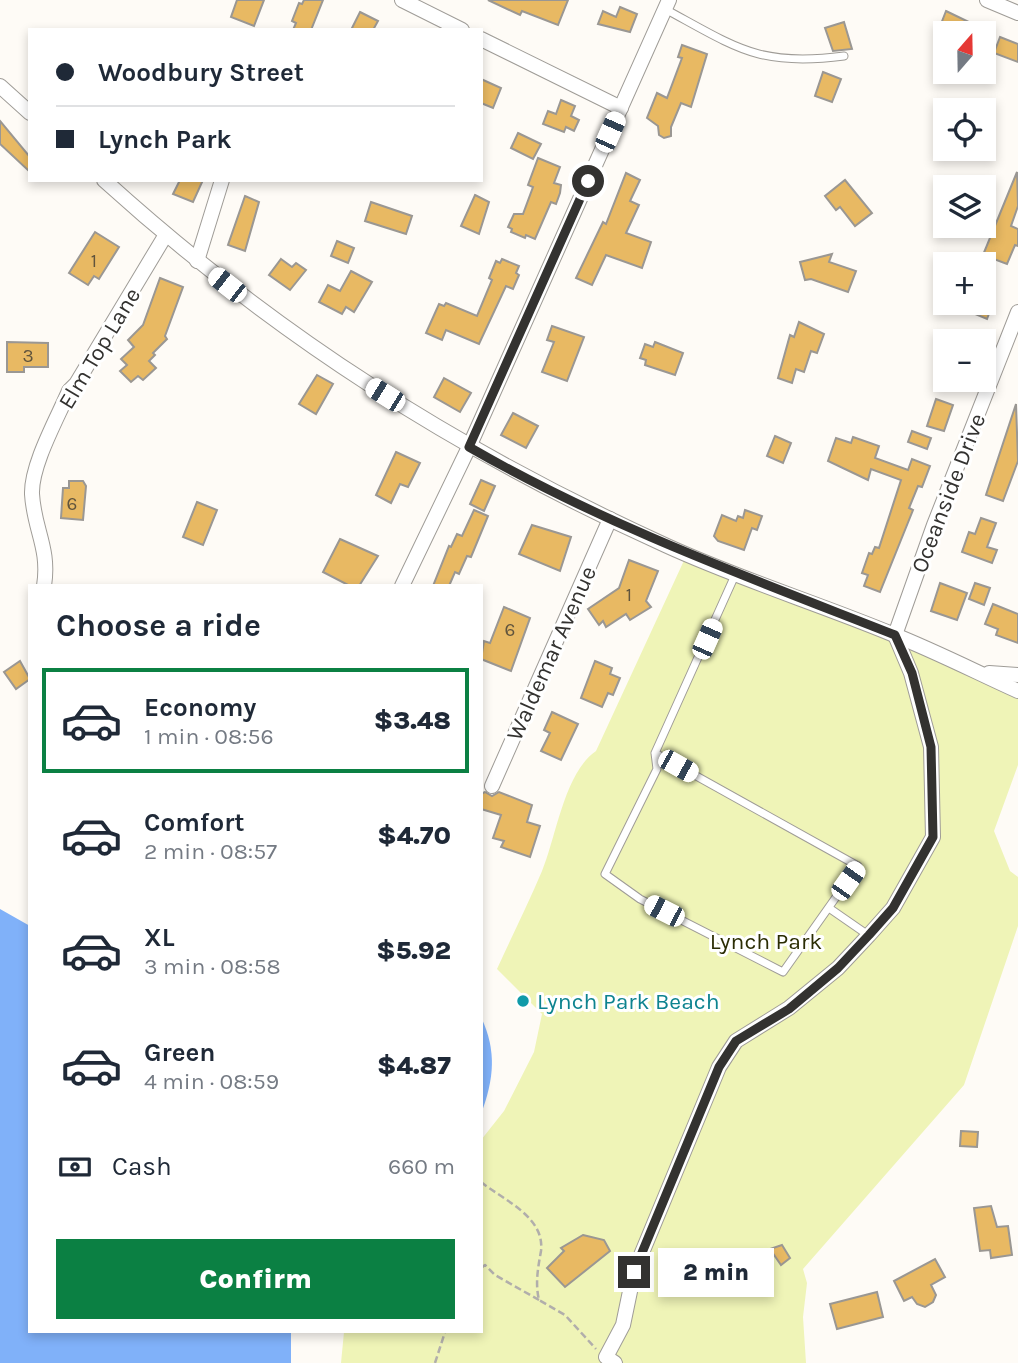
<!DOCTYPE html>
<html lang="en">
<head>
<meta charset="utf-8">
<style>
	body { margin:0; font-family:Karla,sans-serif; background:#f2f2f3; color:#1f2937; height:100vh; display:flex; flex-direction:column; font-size:26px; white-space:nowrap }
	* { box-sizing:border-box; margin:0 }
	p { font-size:23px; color:#747a83 }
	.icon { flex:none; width:38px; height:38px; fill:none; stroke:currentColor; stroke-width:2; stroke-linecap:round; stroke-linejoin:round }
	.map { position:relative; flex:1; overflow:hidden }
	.sheet { position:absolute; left:28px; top:584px; width:455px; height:749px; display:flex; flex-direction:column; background:#fff; border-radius:0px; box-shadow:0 4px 10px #0003 }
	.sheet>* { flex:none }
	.hud { position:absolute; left:28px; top:28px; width:455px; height:154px; border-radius:0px; box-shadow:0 4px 10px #0003; display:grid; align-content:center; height:154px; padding:0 28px; background:#fff }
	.needle { width:46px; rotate:20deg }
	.tools { position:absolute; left:933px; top:21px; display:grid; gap:14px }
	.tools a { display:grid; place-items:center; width:63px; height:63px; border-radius:0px; background:#fff; box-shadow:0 4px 10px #0003; font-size:35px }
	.end { position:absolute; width:32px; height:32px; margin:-16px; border:9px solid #333230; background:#fff; box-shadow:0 0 0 4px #fff }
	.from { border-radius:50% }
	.bubble { position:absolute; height:49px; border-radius:0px; background:#fff; box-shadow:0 4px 10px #0003; font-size:23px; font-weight:800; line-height:49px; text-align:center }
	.car { position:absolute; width:21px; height:42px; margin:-21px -10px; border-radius:9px; box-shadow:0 0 5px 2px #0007; background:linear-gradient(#fff 24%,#345 0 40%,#fff 0 76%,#345 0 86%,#fff 0) }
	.hud b { display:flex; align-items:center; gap:24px; height:66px; font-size:26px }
	.hud b+b { border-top:2px solid #e0e1e3 }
	.hud i { width:18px; height:18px; background:#1f2937 }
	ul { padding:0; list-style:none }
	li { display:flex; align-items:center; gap:21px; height:105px; margin:0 14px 10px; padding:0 14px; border:4px solid transparent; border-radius:0px }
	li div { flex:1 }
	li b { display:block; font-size:26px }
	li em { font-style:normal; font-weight:800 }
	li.active { border-color:#0b8043 }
	li>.icon { width:63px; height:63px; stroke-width:1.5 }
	h2 { padding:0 28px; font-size:32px; line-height:84px }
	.pay { display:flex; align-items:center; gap:18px; height:77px; padding:0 28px; font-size:26px }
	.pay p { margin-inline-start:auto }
	.button { display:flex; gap:14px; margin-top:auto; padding:14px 28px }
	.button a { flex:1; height:80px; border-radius:0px; background:#0b8043; color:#fff; font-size:28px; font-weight:800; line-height:80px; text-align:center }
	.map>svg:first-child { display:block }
	.green { fill:#eff4b7 }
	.water { fill:#80b1f9 }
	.building { fill:#e8b963; stroke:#9a9793; stroke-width:2 }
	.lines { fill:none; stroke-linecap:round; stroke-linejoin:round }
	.service-casing { stroke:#9f9c97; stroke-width:9 }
	.minor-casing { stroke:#9f9c97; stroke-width:16 }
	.path { stroke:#b1aeab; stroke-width:2.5; stroke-dasharray:7 3.5; stroke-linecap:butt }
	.service { stroke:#fff; stroke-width:7 }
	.minor { stroke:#fff; stroke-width:14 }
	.route { stroke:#333230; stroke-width:9 }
	.culture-dot { fill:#0f9aa8; stroke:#fff; stroke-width:2.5 }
	.labels { text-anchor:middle; stroke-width:6; stroke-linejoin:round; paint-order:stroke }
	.number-label { font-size:19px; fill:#60543d }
	.street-label { font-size:23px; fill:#333230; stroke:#fff }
	.park-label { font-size:23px; fill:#2b2d04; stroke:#fff }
	.culture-label { font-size:23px; fill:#0d838f; stroke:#fff; text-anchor:start }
</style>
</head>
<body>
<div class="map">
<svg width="1018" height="1363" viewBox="0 0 1018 1363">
	<rect width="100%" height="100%" fill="#fefbf6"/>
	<!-- green -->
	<path class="green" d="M687 554 1018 691V765L994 831 1010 871 1018 877V926L964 1085 803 1269 807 1283 803 1317 806 1363H341L344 1332H481V1140L504 1111 534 1052 542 1014 497 969C512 936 528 904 542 871 556 838 564 773 596 751Z"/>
	<!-- water -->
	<g class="water">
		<polygon points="0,909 30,926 30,1332 291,1332 291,1363 0,1363"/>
		<path d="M481 1017C497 1051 494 1079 481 1114Z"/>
	</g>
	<!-- building -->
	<g class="building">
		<polygon points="237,0 264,0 254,26 231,17"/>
		<polygon points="304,0 323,0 311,30 293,30 296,23 292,21 299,3 302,4"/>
		<polygon points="488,0 568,0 558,25 522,11 520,15"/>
		<polygon points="620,7 637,14 630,32 598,24 603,11 616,17"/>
		<polygon points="946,11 973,24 969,33 942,33 939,29"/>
		<polygon points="360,12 378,21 373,30 351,30"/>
		<polygon points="844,22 852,49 833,51 825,28"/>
		<polygon points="1000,37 1018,44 1018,62 994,53"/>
		<polygon points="682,45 707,54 691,107 681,103 671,127 671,136 664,138 659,135 658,126 647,118 657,93 667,98 682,58 678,57"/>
		<polygon points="823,72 841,79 832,102 815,96"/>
		<polygon points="481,79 501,88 493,108 481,103"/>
		<polygon points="561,100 575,106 571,116 579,120 574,131 566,127 564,132 543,124 548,111 556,114"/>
		<polygon points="0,121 30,157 30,172 0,144"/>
		<polygon points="518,133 541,144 533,159 511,148"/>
		<polygon points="538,158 560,167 554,183 561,185 560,193 556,204 551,202 535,239 526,235 525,238 511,232 512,229 508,227 514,214 523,214 533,187 528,185"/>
		<polygon points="1017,172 1018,206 1011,226 1018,229 1018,246 1015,245 1007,264 983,255"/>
		<polygon points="626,173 640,180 630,201 639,205 626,233 651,242 642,268 606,255 592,285 576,278 603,222 606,224"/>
		<polygon points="180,180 203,180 193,202 173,194"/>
		<polygon points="845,180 872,213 855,226 840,207 836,210 825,196"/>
		<polygon points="475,195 489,202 479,234 461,226"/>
		<polygon points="245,196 259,202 245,251 228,245"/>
		<polygon points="371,202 412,216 406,234 365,221"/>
		<polygon points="95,232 119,247 99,279 94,276 88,285 69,273"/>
		<polygon points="337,241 354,248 348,263 331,256"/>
		<polygon points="832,254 829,262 856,271 848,292 811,279 805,280 800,262"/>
		<polygon points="281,259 292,267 296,263 306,270 290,290 269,275"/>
		<polygon points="502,259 519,266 516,273 519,275 513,289 506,286 479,344 446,330 442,340 426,333 439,304 444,306 446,303 477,316 492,280 489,278 496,261 500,263"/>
		<polygon points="351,271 372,282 354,312 346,307 342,314 319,302 328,285 340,291"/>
		<polygon points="160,278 183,287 165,336 167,339 153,353 155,355 149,361 156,368 143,380 138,376 131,382 120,371 127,365 121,359 134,347 128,340 143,325"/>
		<polygon points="949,303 993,303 987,319"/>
		<polygon points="799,322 824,334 817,353 811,351 804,372 796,369 792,383 778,378 790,335 794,337"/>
		<polygon points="552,326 584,337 567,381 542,372 554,342 547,340"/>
		<polygon points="7,342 48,343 48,367 24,367 24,372 7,372"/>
		<polygon points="655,342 683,353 675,375 645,365 646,360 640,358 645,344 653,347"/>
		<polygon points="317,375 333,384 316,414 299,404"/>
		<polygon points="444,378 471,393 460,412 434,397"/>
		<polygon points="936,399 953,405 944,431 927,426"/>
		<polygon points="1016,404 1018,461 1003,501 986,495"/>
		<polygon points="513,413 538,426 526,448 501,435"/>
		<polygon points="912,431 931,438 927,449 908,442"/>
		<polygon points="775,436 791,443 783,463 767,456"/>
		<polygon points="853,437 879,446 875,458 908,470 912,459 930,466 922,487 918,486 909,508 913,510 880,592 864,586 868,575 862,573 869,553 872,554 875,547 879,548 901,480 871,469 868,480 828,461 836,438 851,443"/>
		<polygon points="396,452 420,463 408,487 400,484 391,503 376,495"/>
		<polygon points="481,480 495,486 484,511 470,504"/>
		<polygon points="69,481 83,481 86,486 83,520 61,518 63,488 69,488"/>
		<polygon points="197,502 217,510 203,545 183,537"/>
		<polygon points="474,510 488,516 471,557 467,556 459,574 455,572 449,586 433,586 449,546 451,547 457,534 462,536"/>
		<polygon points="745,510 762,516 757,530 752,528 744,550 718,541 714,536 722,515 736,521 738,516 743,518"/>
		<polygon points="981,518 996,523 987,547 997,550 992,563 962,552 969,532 975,534"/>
		<polygon points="532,525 571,537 560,571 519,554"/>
		<polygon points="340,539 378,556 359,586 350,586 323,572"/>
		<polygon points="629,560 658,571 646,601 651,607 630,620 626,614 606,627 603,621 599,625 588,609 619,588"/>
		<polygon points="940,583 967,593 957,620 931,611"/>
		<polygon points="975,583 990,588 984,605 969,599"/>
		<polygon points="993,604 1018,614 1018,643 996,635 998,629 985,624"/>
		<polygon points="504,607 530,618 511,671 481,659 484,641 490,643"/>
		<polygon points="20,661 30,679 16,689 4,672"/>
		<polygon points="595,661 612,668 610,674 620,678 613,695 608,693 602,707 581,698"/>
		<polygon points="552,712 578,724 561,760 541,751 550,733 544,730"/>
		<polygon points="485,792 492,796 499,792 532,805 527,822 540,826 530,857 501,847 504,841 493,838 501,815 481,809 481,794"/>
		<polygon points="961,1131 978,1132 977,1147 960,1146"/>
		<polygon points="991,1206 997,1227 1008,1226 1012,1255 991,1258 990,1250 980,1251 974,1208"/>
		<polygon points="583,1235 604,1240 610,1251 565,1287 547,1268 564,1251 561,1248"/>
		<polygon points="782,1245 790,1258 781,1265 770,1249"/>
		<polygon points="935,1259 945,1277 931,1285 936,1295 933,1302 925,1307 917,1304 912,1297 904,1301 894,1281"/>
		<polygon points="877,1292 883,1317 837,1329 830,1304"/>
	</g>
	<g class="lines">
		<defs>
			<g id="service">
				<path d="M665 9C737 48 759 67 844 56"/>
				<polyline points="655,753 858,866 783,972 640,899 605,874 657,769 655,753 736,573"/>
				<polyline points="829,908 868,935"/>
			</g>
			<g id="minor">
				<polyline points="402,0 462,30"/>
				<polyline points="987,0 1018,13"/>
				<polyline points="481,39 621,108"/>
				<polyline points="0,86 30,113"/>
				<path d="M104 180C275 335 456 450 665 545 739 579 817 603 892 634 935 651 976 672 1018 691"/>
				<polyline points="197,261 222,180"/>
				<path d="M44 586C50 548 34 530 32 494 31 465 57 419 69 391L76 384 165 236"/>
				<polyline points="402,586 469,447 669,0"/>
				<polyline points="989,673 1018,675"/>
				<polyline points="492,786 610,519"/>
				<polyline points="615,1363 606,1357 623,1325 634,1272 719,1067 736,1041 789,1008 838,968 869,935 893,908 933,837 931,747 911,673 895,635 934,525 1018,312"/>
			</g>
		</defs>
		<!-- service casing -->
		<use href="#service" class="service-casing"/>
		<!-- minor casing -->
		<use href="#minor" class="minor-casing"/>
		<!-- path -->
		<g class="path">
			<path d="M481 1182C505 1201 545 1217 541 1251 538 1268 535 1283 539 1300L565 1315 596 1349"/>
			<polyline points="481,1268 485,1265 495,1275 539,1300"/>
			<polyline points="435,1363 445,1332"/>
		</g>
		<!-- service -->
		<use href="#service" class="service"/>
		<!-- minor -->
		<use href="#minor" class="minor"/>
	</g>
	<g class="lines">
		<!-- route -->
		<path class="route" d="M588 181 469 447C604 525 750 578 895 635L912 673 931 747 933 837 893 908 869 935 838 968 789 1009 736 1041 719 1067 634 1272"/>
	</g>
	<!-- markers -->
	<circle class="culture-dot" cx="523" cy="1001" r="7"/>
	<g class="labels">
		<!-- number labels -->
		<g class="number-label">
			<text x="94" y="267">1</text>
			<text x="28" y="362">3</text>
			<text x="72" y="510">6</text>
			<text x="629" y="601">1</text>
			<text x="510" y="636">6</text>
		</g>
		<!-- street labels -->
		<g class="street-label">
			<text transform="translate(99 348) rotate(-59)" y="8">Elm Top Lane</text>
			<text transform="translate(948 493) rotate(-69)" y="8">Oceanside Drive</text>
			<text transform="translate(551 653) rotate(-66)" y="8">Waldemar Avenue</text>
		</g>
		<!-- park labels -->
		<g class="park-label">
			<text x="766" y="949">Lynch Park</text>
		</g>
		<!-- culture labels -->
		<g class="culture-label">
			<text x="537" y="1009">Lynch Park Beach</text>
		</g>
	</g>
</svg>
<div class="tools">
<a><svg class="needle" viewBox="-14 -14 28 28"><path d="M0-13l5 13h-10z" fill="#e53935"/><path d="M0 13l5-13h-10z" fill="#747a83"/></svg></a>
<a><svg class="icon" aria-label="locate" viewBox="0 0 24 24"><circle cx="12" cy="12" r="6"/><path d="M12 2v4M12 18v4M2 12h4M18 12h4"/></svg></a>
<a><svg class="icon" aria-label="layers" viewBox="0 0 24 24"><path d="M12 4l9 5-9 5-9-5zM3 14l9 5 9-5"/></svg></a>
<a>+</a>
<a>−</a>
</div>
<i class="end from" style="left:588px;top:181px"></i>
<i class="end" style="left:634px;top:1272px"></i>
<div class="bubble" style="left:658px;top:1248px;width:116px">2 min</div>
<i class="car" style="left:610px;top:132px;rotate:24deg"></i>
<i class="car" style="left:227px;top:285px;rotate:308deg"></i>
<i class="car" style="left:385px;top:395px;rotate:302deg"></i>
<i class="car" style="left:707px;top:639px;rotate:24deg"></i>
<i class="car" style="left:678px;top:766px;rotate:119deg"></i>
<i class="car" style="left:848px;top:881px;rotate:35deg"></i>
<i class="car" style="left:664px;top:911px;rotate:297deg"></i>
<div class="hud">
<b><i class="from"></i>Woodbury Street</b>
<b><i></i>Lynch Park</b>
</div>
<section class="sheet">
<h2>Choose a ride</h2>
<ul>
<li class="active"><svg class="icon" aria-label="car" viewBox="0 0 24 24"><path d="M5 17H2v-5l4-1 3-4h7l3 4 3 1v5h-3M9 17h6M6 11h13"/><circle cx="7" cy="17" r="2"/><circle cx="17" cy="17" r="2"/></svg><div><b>Economy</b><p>1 min · 08:56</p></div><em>$3.48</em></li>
<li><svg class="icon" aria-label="car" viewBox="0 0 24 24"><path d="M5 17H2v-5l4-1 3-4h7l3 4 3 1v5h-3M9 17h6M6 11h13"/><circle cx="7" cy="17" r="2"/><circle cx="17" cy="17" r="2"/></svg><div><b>Comfort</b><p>2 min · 08:57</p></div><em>$4.70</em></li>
<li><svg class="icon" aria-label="car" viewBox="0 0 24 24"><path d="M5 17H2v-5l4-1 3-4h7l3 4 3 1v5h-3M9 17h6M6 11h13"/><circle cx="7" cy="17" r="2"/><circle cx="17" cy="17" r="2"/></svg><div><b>XL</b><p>3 min · 08:58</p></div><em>$5.92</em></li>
<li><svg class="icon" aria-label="car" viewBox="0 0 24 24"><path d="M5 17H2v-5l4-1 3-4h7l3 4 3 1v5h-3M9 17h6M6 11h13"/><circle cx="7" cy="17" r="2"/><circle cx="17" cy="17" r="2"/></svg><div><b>Green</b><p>4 min · 08:59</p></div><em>$4.87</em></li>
</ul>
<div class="pay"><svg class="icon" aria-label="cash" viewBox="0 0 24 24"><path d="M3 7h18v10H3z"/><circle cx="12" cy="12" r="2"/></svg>Cash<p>660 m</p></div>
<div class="button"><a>Confirm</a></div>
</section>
</div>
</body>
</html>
